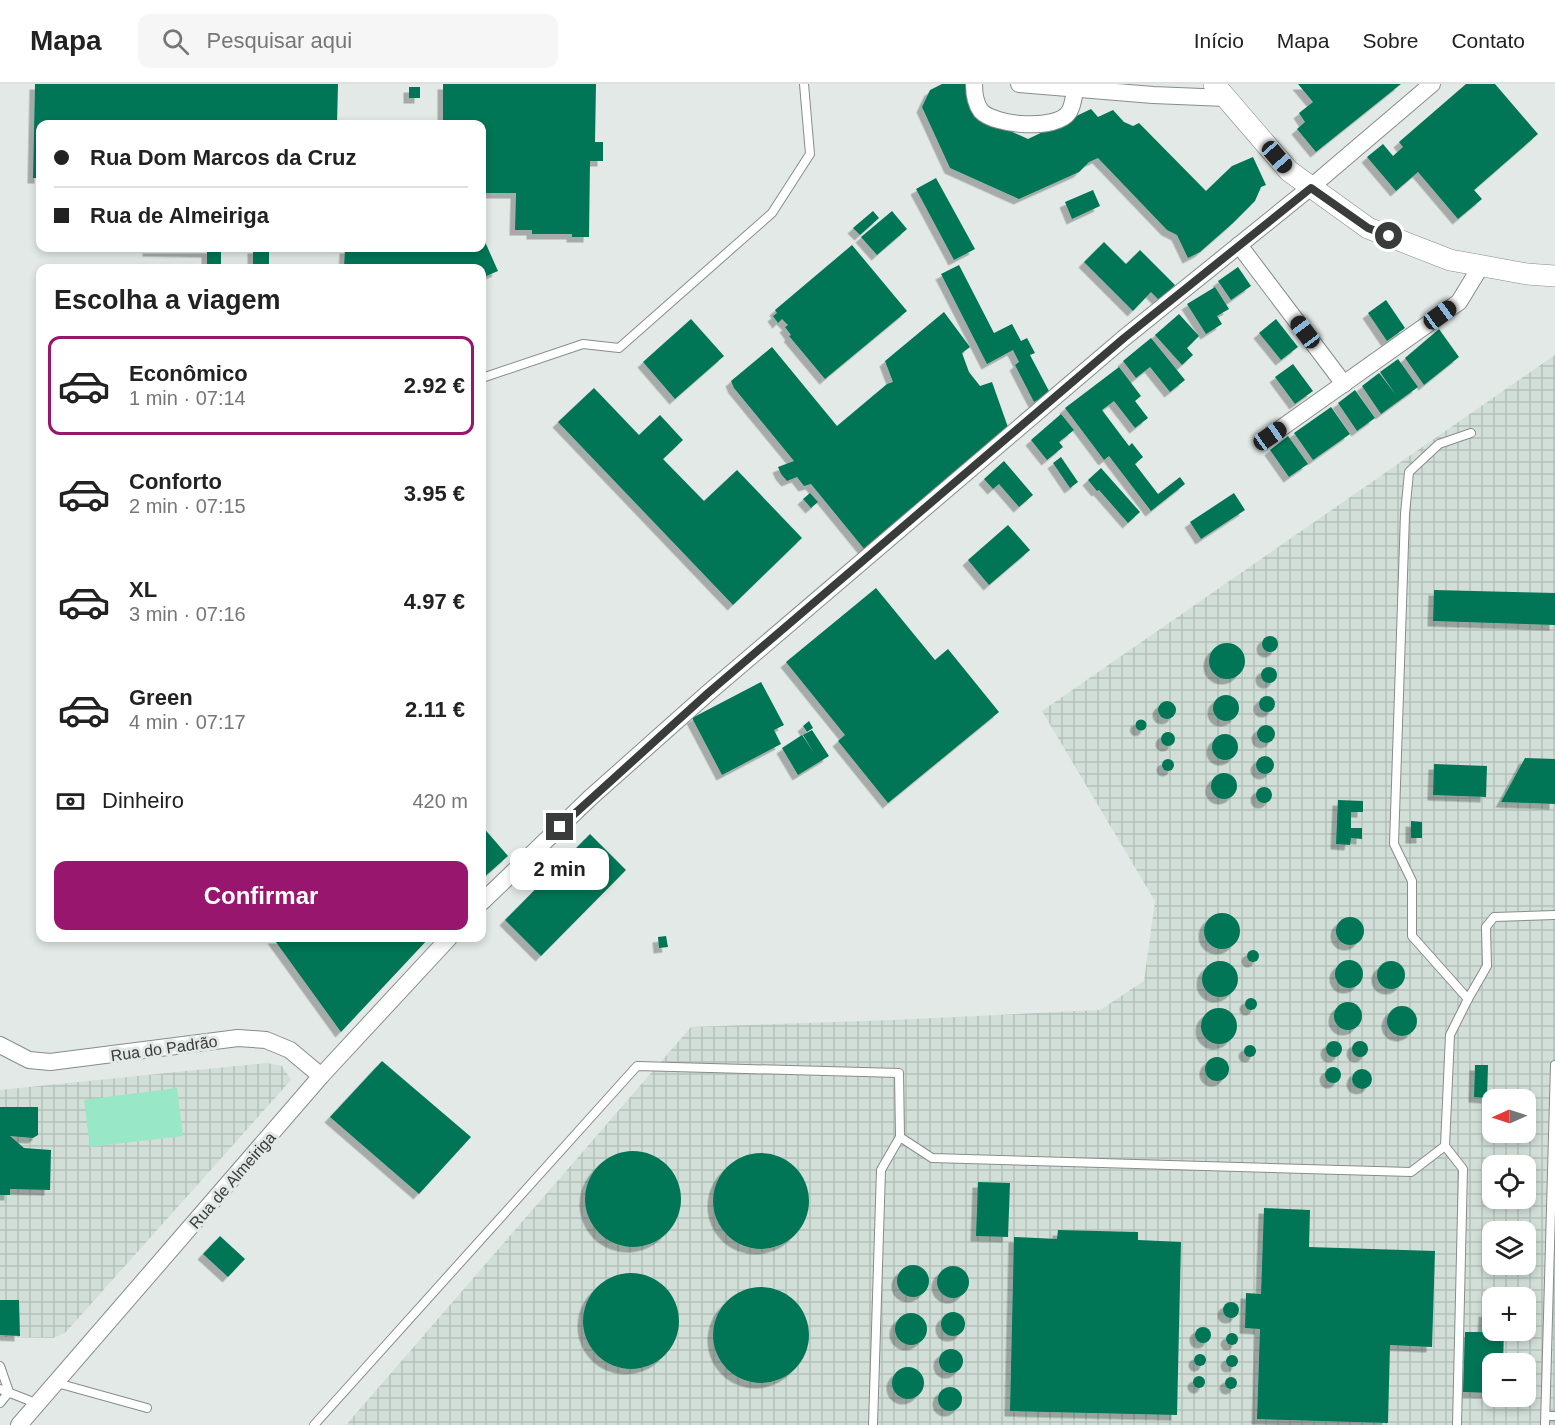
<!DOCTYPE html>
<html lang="pt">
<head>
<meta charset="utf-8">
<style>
	body { margin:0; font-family:Arial,sans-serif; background:#f6f6f6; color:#222; height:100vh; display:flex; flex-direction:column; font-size:22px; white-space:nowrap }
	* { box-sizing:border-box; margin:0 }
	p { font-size:20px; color:#767676 }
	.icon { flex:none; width:33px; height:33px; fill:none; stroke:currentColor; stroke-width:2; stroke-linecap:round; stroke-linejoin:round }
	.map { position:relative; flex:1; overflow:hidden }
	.details { position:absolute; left:36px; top:180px; width:450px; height:678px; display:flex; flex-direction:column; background:#fff; border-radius:12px; box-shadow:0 3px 9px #0003 }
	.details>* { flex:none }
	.hud { position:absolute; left:36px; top:36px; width:450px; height:132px; border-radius:12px; box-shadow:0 3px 9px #0003; display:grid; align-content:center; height:132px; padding:0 18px; background:#fff }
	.needle { width:39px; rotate:267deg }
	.controls { position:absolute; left:1482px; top:1005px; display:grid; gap:12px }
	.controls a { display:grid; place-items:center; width:54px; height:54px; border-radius:12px; background:#fff; box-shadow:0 3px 9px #0003; font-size:30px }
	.end { position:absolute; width:27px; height:27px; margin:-14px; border:8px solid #393c3b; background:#fff; box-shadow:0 0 0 3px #fff }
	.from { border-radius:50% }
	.bubble { position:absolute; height:42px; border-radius:12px; background:#fff; box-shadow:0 3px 9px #0003; font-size:20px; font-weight:600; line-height:42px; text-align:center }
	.car { position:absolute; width:18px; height:36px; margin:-18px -9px; border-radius:8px; box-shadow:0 0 4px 2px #0007; background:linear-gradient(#222 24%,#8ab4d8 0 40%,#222 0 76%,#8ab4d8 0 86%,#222 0) }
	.hud b { display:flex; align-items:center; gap:21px; height:57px; font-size:22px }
	.hud b+b { border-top:2px solid #e0e0e0 }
	.hud i { width:15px; height:15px; background:#222 }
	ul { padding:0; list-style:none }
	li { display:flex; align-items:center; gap:18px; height:99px; margin:0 12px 9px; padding:0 6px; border:3px solid transparent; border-radius:12px }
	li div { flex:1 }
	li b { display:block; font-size:22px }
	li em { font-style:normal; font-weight:600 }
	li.selected { border-color:#98166d }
	li>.icon { width:54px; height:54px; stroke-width:1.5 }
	h2 { padding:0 18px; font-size:27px; line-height:72px }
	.pay { display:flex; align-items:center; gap:15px; height:66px; padding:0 18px; font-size:22px }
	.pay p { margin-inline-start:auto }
	.action { display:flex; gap:12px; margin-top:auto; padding:12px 18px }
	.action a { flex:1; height:69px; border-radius:12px; background:#98166d; color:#fff; font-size:24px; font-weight:600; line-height:69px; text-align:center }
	header { display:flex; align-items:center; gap:36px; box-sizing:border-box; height:84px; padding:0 30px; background:#fff; border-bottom:2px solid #e0e0e0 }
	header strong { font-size:28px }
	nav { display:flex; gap:33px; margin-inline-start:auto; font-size:21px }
	.search { width:420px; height:54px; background:#f6f6f6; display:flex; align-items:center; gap:15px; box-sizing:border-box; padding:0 21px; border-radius:12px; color:#767676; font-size:22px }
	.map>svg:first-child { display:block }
	.industrial { fill:url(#industrial-grid); fill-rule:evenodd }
	.green { fill:#98e7c7 }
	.building { fill:#057656; filter:url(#shadow) }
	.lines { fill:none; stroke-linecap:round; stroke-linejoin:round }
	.service-casing { stroke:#878d8a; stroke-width:10 }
	.minor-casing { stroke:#878d8a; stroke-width:18 }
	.tertiary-casing { stroke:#878d8a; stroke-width:22 }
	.service { stroke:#fff; stroke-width:8 }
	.minor { stroke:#fff; stroke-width:16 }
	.tertiary { stroke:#fff; stroke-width:21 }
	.route { stroke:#393c3b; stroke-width:8 }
	.labels { text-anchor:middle; stroke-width:6; stroke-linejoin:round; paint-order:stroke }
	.street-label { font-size:16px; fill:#393c3b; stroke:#e2e9e6 }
</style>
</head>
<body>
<header>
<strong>Mapa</strong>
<div class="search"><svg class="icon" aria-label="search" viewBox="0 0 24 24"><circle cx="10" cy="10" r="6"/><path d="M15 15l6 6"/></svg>Pesquisar aqui</div>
<nav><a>Início</a><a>Mapa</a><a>Sobre</a><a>Contato</a></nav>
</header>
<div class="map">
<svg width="1555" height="1341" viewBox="0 0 1555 1341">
	<defs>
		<pattern id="industrial-grid" width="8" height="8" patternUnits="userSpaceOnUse" patternTransform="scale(1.5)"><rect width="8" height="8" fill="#d1dfd8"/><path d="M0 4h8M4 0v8" fill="none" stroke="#b4c0ba"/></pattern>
		<filter id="shadow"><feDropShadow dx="-5.5" dy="5.5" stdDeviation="0" flood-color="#0004"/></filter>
	</defs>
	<rect width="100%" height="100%" fill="#e2e9e6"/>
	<!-- industrial -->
	<g class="industrial">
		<path d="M1555 271V1341H346L691 943 893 936 1100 926 1144 897 1155 817 1042 627ZM1492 1016H1526V1048H1492ZM1492 1082H1526V1114H1492ZM1492 1148H1526V1180H1492ZM1492 1214H1526V1246H1492ZM1492 1280H1526V1312H1492Z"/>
		<polygon points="267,979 282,982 291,996 65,1249 53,1254 0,1253 0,1006"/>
	</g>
	<!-- green -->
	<polygon class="green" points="177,1004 183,1052 90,1063 84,1016"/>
	<!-- building -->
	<g class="building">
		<polygon points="35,0 338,0 337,40 40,40 40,94 33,94"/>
		<polygon points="443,0 596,0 595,58 603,58 603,77 590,77 589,153 572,153 572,150 532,150 532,146 515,146 516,109 482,109 482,40 443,40"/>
		<polygon points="942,0 967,0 982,34 1028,55 1091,25 1098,33 1113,26 1124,38 1133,42 1139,39 1206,107 1232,82 1253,73 1266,101 1261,103 1255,117 1233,139 1200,168 1188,174 1177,151 1167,146 1098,74 1089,78 1079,88 1019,115 950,84 922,23 930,6"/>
		<polygon points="1298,0 1401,0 1316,68 1297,45 1305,38 1299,29 1313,18"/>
		<polygon points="1466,0 1495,0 1538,50 1474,106 1482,115 1458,135 1418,88 1396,107 1367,73 1383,60 1393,72 1403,63 1399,58"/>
		<rect x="409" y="3" width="11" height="11"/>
		<polygon points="936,94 975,165 954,176 916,105"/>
		<polygon points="1093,106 1100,122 1072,135 1065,118"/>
		<polygon points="873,127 879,134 860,151 853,144"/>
		<polygon points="892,127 907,145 877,171 861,153"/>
		<polygon points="482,151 498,187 484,193 482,193 482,184 344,184 345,164 482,164"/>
		<polygon points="1104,158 1126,180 1140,166 1175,201 1160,217 1151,208 1133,227 1084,178"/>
		<polygon points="852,161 907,227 825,295 789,252 791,251 785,243 788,241 782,235 778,239 773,232 777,229 775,226"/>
		<polygon points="148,164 221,164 221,184 207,184 207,168 148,167"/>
		<rect x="253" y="164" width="16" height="20"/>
		<polygon points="959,181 994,249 1012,240 1021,257 1027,254 1035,269 1030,271 1050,309 1034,318 1015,281 1019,278 1013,266 987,280 941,190"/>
		<polygon points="1238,183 1251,202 1231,216 1218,197"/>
		<polygon points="1215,203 1229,225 1217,232 1222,240 1206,250 1187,220"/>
		<polygon points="1386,216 1405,244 1387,257 1368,229"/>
		<polygon points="944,228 970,263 962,269 969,288 980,302 992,298 1009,346 865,466 811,400 804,402 797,393 787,397 781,390 778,383 794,377 734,304 731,297 772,263 837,342 887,300 893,298 885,277"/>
		<polygon points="1179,230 1199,252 1187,264 1193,271 1182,281 1155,251"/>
		<polygon points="691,235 724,272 675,315 643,278"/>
		<polygon points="1276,235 1298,263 1281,276 1259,249"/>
		<polygon points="1439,245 1459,273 1424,301 1405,274"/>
		<polygon points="1151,254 1185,296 1170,308 1150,283 1136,294 1123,277"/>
		<polygon points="1398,275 1418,303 1381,330 1362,302 1379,289 1396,311 1380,288"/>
		<polygon points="1293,280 1313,307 1295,320 1275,293"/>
		<polygon points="1119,283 1141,312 1135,317 1148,334 1135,344 1114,317 1102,326 1129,362 1132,359 1143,373 1135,380 1158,410 1180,393 1185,400 1151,427 1109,372 1104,376 1065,324"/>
		<polygon points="594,304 639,351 660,331 683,356 663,375 704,417 737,386 802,454 733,521 558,338"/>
		<polygon points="1355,306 1375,334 1357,347 1338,319"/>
		<polygon points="1331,323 1350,350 1313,376 1294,349"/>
		<polygon points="1061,330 1074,346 1059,358 1063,363 1047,376 1031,356"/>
		<polygon points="1288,352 1308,380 1289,393 1270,366"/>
		<polygon points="1061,373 1078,398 1070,404 1053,379"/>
		<polygon points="1004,377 1033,411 1019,423 999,400 993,405 984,395"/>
		<polygon points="1101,384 1140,428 1128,439 1099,406 1097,407 1088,396"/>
		<polygon points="810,409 818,418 811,424 803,415"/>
		<polygon points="1234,409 1245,426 1201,455 1190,438"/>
		<polygon points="1008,441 1030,466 989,501 968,476"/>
		<polygon points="876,504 935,576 948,565 999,628 888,719 838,657 845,651 786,578"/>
		<polygon points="1434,506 1555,509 1555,541 1433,537"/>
		<circle cx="1270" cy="560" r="8"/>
		<circle cx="1227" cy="577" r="18"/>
		<circle cx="1269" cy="591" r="8"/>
		<polygon points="761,598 784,641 774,646 781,660 722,691 692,634"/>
		<circle cx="1226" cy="624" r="13"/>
		<circle cx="1267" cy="620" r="8"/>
		<circle cx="1167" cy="626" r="9"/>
		<circle cx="1141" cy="641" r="5.5"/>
		<polygon points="809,637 813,644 807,648 803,642"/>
		<circle cx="1266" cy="650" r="9"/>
		<polygon points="812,646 829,672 798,691 782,664 802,651 814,669 803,651"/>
		<circle cx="1168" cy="655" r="7"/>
		<circle cx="1225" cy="663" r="13"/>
		<circle cx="1265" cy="681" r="9"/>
		<polygon points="1525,674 1555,675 1555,720 1501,718"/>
		<circle cx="1168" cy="681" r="6"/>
		<polygon points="1434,680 1487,682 1486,713 1433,711"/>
		<circle cx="1224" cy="702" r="13"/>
		<circle cx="1264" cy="711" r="8"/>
		<polygon points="1338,716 1363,717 1363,728 1351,728 1351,744 1362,744 1362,755 1351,754 1350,761 1336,760"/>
		<polygon points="1411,737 1422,738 1422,754 1411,754"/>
		<polygon points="482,742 508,772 482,795"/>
		<polygon points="590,750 626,786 541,872 505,836"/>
		<circle cx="1222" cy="847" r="18"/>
		<circle cx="1350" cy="847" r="14"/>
		<polygon points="666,852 668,863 659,864 658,853"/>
		<polygon points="273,854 379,854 380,855 382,854 429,854 341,948"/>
		<circle cx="1253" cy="872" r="6"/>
		<circle cx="1349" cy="890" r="14"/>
		<circle cx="1220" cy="895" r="18"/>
		<circle cx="1391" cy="891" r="14"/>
		<circle cx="1251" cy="920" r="6"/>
		<circle cx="1348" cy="932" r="14"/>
		<circle cx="1402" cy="937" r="15"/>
		<circle cx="1219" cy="942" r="18"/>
		<circle cx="1360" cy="965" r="8"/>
		<circle cx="1334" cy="965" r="8"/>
		<circle cx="1250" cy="967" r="6"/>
		<circle cx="1217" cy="985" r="12"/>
		<polygon points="382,977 471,1053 419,1110 330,1033"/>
		<polygon points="1475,981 1488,981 1487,1014 1474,1013"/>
		<circle cx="1333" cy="991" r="8"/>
		<circle cx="1362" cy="995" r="10"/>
		<polygon points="0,1023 38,1023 38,1051 33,1054 10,1052 24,1064 51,1066 50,1106 10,1105 10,1111 0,1111"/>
		<circle cx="633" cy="1115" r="48"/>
		<circle cx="761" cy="1117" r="48"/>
		<polygon points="978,1098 1010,1099 1008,1153 976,1152"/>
		<polygon points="1264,1124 1310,1126 1309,1163 1435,1167 1432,1263 1390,1261 1388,1339 1257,1335 1260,1245 1245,1244 1246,1209 1261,1210"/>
		<polygon points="1058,1146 1138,1148 1138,1156 1181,1158 1177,1331 1010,1327 1014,1153 1057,1155"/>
		<polygon points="220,1152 245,1175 228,1193 203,1170"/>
		<circle cx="913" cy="1197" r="16"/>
		<circle cx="953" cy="1198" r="16"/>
		<circle cx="631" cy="1237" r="48"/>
		<circle cx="761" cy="1251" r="48"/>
		<polygon points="0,1216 19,1216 20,1252 0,1251"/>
		<circle cx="1231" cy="1226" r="8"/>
		<polygon points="1484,1227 1492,1228 1492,1246 1504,1246 1503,1280 1492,1280 1492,1309 1463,1308 1465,1248 1483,1248"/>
		<circle cx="953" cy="1240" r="12"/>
		<circle cx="911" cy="1245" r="16"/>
		<circle cx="1203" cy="1251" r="8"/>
		<circle cx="1232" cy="1255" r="6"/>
		<circle cx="951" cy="1277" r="12"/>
		<circle cx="1200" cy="1276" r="6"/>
		<circle cx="1232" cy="1277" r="6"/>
		<circle cx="908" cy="1299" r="16"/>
		<circle cx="1199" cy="1298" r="6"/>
		<circle cx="1231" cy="1299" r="6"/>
		<circle cx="950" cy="1315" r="12"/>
	</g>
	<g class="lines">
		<defs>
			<g id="service">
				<polyline points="482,294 583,260 619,264 772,129 810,70 804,0"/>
				<polyline points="1468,915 1412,852 1412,797 1394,760 1405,430 1409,388 1439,360 1471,349"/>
				<polyline points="1445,1062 1463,1085 1457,1341"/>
				<polyline points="0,1282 9,1308 0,1319"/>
				<polyline points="57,1299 147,1324"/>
				<polyline points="0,1305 38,1320"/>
				<polyline points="1546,1332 1555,1332"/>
				<polyline points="314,1341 637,982 899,989 900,1053 932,1074 1411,1088 1445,1062 1450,951 1468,915 1487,882 1486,843 1494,833 1555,831"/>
				<polyline points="873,1341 881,1086 900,1053"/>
				<polyline points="1545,1341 1555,981"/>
			</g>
			<g id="minor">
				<path d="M974 0C974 9 975 19 981 27 995 42 1057 47 1069 28 1073 22 1074 12 1075 5"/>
				<polyline points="1019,0 1153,11 1226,14"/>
				<polyline points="1239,161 1344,300"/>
				<polyline points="1270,352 1459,218 1481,182"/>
				<polyline points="482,818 590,714 708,609 1124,254 1311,103 1432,0"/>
				<polyline points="0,961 29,976 50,978 238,954 266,956 290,966 321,992"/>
				<polyline points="19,1341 321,992 449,854"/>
			</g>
			<polyline id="tertiary" points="1214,0 1289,87 1368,144 1450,176 1527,190 1555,192"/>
		</defs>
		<!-- service casing -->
		<use href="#service" class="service-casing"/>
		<!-- minor casing -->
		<use href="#minor" class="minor-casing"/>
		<!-- tertiary casing -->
		<use href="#tertiary" class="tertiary-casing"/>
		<!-- service -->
		<use href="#service" class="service"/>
		<!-- minor -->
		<use href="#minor" class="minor"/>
		<!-- tertiary -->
		<use href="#tertiary" class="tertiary"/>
	</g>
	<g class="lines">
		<!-- route -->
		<polyline class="route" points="560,743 708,609 1124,254 1311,104 1368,144 1389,152"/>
	</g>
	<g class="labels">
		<!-- street labels -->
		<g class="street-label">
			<text transform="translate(164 964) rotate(-8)" y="6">Rua do Padrão</text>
			<text transform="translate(232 1096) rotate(-49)" y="6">Rua de Almeiriga</text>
		</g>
	</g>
</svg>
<div class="controls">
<a><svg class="needle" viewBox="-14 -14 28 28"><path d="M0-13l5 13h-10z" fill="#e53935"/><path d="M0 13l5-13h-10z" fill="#767676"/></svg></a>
<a><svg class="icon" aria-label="locate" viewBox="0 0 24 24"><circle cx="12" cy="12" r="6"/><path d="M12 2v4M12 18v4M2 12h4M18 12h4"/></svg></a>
<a><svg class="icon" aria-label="layers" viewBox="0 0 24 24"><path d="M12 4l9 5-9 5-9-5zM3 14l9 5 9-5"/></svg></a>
<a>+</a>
<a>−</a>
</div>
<i class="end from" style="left:1389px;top:152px"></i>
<i class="end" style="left:560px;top:743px"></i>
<div class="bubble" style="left:510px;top:764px;width:99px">2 min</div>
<i class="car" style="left:1277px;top:73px;rotate:139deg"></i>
<i class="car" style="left:1440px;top:231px;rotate:54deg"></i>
<i class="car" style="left:1305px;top:248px;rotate:323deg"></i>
<i class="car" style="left:1270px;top:352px;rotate:55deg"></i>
<div class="hud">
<b><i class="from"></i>Rua Dom Marcos da Cruz</b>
<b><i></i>Rua de Almeiriga</b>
</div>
<section class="details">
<h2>Escolha a viagem</h2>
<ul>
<li class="selected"><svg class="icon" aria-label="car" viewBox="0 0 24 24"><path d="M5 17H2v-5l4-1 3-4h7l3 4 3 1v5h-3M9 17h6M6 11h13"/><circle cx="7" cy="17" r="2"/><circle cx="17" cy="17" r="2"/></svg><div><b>Econômico</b><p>1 min · 07:14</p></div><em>2.92 €</em></li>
<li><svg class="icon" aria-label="car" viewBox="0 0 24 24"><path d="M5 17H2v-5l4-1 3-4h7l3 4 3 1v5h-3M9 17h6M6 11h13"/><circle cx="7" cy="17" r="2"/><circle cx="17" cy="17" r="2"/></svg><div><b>Conforto</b><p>2 min · 07:15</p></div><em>3.95 €</em></li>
<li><svg class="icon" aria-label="car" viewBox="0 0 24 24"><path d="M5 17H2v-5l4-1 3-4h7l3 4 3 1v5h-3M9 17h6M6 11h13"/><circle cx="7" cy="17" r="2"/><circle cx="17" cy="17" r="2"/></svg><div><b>XL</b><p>3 min · 07:16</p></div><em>4.97 €</em></li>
<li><svg class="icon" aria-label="car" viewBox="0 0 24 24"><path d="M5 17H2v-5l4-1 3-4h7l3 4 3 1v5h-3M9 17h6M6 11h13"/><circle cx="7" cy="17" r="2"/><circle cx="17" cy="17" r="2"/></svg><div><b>Green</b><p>4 min · 07:17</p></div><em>2.11 €</em></li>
</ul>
<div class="pay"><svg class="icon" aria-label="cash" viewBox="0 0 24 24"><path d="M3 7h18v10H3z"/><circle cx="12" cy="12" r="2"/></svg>Dinheiro<p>420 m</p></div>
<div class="action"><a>Confirmar</a></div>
</section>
</div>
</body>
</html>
